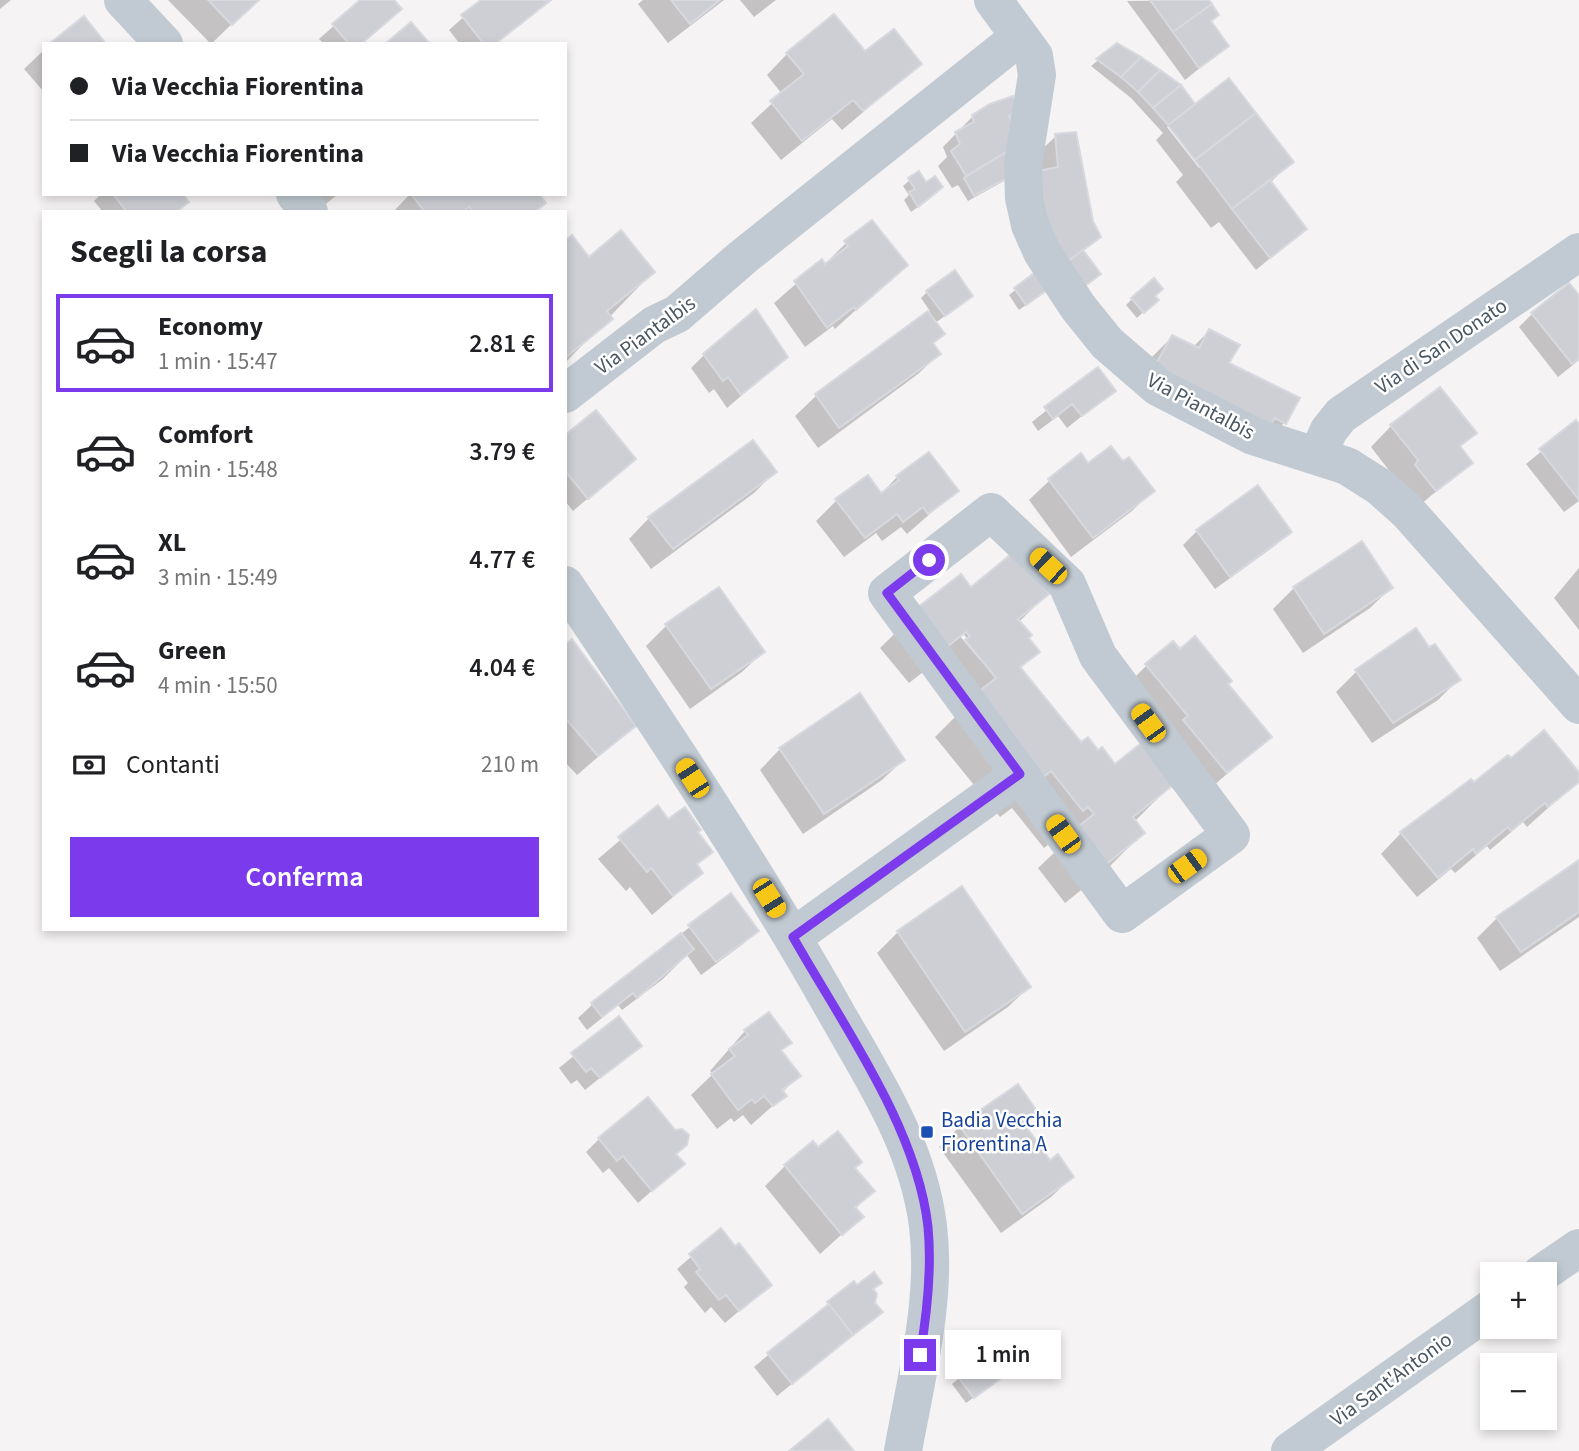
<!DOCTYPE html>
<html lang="it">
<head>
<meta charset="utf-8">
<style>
	body { margin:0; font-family:"Source Sans 3",sans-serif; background:#f6f6f6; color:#202124; height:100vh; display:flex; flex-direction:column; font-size:26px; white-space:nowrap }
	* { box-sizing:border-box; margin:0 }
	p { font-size:23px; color:#757577 }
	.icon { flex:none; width:38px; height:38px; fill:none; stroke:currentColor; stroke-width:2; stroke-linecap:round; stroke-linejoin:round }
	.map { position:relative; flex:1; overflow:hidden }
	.side { position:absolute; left:42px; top:210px; width:525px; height:721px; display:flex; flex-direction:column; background:#fff; border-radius:0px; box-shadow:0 4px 10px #0003 }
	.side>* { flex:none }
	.hud { position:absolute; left:42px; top:42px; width:525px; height:154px; border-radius:0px; box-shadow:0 4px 10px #0003; display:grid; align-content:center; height:154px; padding:0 28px; background:#fff }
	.controls { position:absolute; left:1480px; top:1262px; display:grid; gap:14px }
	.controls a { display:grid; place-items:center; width:77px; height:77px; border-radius:0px; background:#fff; box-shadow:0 4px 10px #0003; font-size:35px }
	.end { position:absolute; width:32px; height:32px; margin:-16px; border:9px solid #7c3aed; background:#fff; box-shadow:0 0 0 4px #fff }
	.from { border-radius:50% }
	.bubble { position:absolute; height:49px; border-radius:0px; background:#fff; box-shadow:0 4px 10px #0003; font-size:23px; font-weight:600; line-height:49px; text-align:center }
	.car { position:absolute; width:21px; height:42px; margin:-21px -10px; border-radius:9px; box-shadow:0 0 5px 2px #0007; background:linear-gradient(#f5c518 24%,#345 0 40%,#f5c518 0 76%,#345 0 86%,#f5c518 0) }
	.hud b { display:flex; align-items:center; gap:24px; height:66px; font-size:26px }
	.hud b+b { border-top:2px solid #e0e0e0 }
	.hud i { width:18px; height:18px; background:#202124 }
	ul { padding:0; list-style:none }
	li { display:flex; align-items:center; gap:21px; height:98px; margin:0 14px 10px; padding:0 14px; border:4px solid transparent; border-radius:0px }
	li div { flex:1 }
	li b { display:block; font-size:26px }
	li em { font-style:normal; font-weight:600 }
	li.on { border-color:#7c3aed }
	li>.icon { width:63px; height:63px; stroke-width:1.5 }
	h2 { padding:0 28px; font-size:32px; line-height:84px }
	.pay { display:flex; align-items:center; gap:18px; height:77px; padding:0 28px; font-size:26px }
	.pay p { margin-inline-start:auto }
	.action { display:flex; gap:14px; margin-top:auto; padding:14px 28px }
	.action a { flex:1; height:80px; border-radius:0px; background:#7c3aed; color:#fff; font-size:28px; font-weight:600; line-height:80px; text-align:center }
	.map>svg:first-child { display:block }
	.shadow { fill:#0003; fill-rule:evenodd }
	.building { fill:#cdcfd5; stroke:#d7d9de; stroke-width:2 }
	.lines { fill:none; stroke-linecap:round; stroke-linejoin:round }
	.minor { stroke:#c1cad2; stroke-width:38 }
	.route { stroke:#7c3aed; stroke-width:9 }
	.transit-dot { fill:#1a4fb4; stroke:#fff; stroke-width:2.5 }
	.labels { text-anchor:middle; stroke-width:5; stroke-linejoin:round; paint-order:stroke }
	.street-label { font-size:21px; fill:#4a5661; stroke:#fff }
	.transit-label { font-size:21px; fill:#164399; stroke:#fff; text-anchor:start }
</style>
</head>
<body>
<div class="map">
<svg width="1579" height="1451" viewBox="0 0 1579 1451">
	<rect width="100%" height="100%" fill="#f5f3f3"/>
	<!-- shadow -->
	<g class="shadow">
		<polygon points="0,0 11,0 0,9"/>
		<polygon points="168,0 257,0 211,44"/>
		<polygon points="363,0 392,0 360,44 324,44 319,39"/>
		<polygon points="483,0 549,0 496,44 460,44 449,30"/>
		<polygon points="643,0 724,0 668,43 638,4"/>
		<polygon points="740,0 776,0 754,17"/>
		<polygon points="1207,0 1210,22 1227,46 1185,80 1127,1"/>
		<path d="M1117 45 1180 87 1195 107 1291 162 1270 183 1305 229 1256 270 1219 222 1211 228 1176 182 1183 175 1156 140 1163 133 1131 98 1091 66ZM1170 125 1202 166 1199 168 1167 127Z"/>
		<polygon points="44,50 44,92 24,69"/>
		<polygon points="787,54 865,54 920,64 842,130 832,119 781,160 751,123 782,94 767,75"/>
		<polygon points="1018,113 1004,181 968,201 958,185 952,188 938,166 947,157 943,147 973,116"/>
		<polygon points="1056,136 1099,237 1061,270 1041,294 1019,310 1009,295 1036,274 1018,245 1008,195 1035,156"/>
		<polygon points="910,180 933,196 911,212 904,200 909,195 903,186"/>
		<polygon points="101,194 181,194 187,202 176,212 103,212 94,201"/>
		<polygon points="299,194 338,194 316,212"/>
		<polygon points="410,194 537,194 535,212 393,212"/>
		<polygon points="565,243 588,259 653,272 565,363"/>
		<polygon points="846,243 905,265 835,329 833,326 805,347 774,303 821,262 824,265"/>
		<polygon points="927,292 965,302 935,323 943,334 932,345 939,354 918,374 818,448 795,416 816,396 930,311 921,298"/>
		<polygon points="1153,296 1156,300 1137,318 1126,305 1132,299"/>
		<polygon points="1579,298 1579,360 1558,377 1519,327 1532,314"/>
		<polygon points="1209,331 1227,364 1284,423 1264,443 1152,357 1172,337 1193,347"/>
		<polygon points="704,355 786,357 727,408 714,389 709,393 691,368"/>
		<polygon points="1098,369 1114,390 1067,428 1058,416 1038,431 1032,422"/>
		<polygon points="1576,423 1579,426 1579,501 1564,512 1526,464"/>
		<polygon points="1391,426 1474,433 1459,448 1470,463 1414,510 1398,482 1371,447"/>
		<polygon points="565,437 634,459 573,511 565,501"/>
		<polygon points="1123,464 1153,490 1132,511 1071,557 1029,500 1050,480 1088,465"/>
		<polygon points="775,472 754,493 651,569 629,539 649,518"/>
		<polygon points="897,477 956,491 907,534 901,527 882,541 876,533 844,557 816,521 836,501 867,478 880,495"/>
		<polygon points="1258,487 1290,532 1276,545 1215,589 1183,545 1197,531"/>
		<polygon points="1361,543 1391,588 1370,608 1303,653 1273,609 1294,588"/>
		<polygon points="1579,568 1579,630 1554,598"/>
		<path d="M970 589 1047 594 1019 622 1037 651 1020 669 1080 745 1098 752 1115 766 1175 781 1134 822 1143 833 1105 871 1065 903 1038 868 1055 852 1049 844 1044 848 1012 808 1000 817 935 737 957 715 927 669 909 683 880 648 919 610ZM962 632 982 658 980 660 959 635Z"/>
		<polygon points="666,626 763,652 742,672 690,709 646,646"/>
		<polygon points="565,647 634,726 577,775 565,762"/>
		<polygon points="1428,649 1458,680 1438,700 1372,743 1336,692 1357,671"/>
		<polygon points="1179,651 1226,684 1270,737 1206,792 1126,686 1146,666"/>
		<polygon points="780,749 903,760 882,780 803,834 760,770"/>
		<polygon points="1579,774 1579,780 1527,827 1523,822 1490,850 1487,846 1455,873 1451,869 1417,897 1381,854 1401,833 1474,785"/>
		<polygon points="658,808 668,822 696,833 711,852 696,866 701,873 652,915 630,887 626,891 598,859"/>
		<polygon points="1579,862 1579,917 1500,971 1477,938 1497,918"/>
		<polygon points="962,889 1029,987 1008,1007 944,1051 877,953 898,932"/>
		<polygon points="730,895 756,930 743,944 701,975 687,955 663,979 622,1010 618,1005 587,1030 578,1018 592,1005"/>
		<polygon points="619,1019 639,1046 585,1090 577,1080 571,1084 559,1068"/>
		<polygon points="745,1031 789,1042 780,1052 798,1076 782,1093 784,1096 751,1125 743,1115 734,1122 731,1118 717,1129 691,1095 713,1074 710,1071"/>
		<polygon points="1017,1086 1035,1111 1022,1124 1049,1163 1072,1177 1051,1197 1001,1233 939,1147 960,1126"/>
		<polygon points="599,1139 675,1155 682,1164 638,1203 609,1168 603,1173 586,1152"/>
		<polygon points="818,1150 854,1168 873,1191 855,1209 861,1217 820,1254 765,1186 785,1166"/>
		<polygon points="721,1231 769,1285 725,1323 711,1307 705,1313 684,1287 688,1283 677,1269"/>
		<polygon points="854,1283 857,1287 872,1290 874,1303 881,1312 777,1396 754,1367"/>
		<polygon points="987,1356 996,1382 966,1403 952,1384"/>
	</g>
	<!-- building -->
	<g class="building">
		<polygon points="208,0 259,0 232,25"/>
		<polygon points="360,0 394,0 402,9 361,44 349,44 332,24"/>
		<polygon points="481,0 551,0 495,44 484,44 461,15"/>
		<polygon points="671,0 720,0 690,24"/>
		<polygon points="1150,0 1209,0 1212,4 1173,32"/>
		<polygon points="1212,4 1219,15 1211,21 1229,46 1199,68 1173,32"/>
		<polygon points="834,14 865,51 894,29 922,64 863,111 853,100 802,141 770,101 804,74 786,53"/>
		<polygon points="84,16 106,44 49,44"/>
		<polygon points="411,22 430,44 385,44"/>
		<polygon points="1117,43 1141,57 1121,77 1096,59"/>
		<polygon points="1141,57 1160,70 1138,92 1121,77"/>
		<polygon points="1160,70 1181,85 1153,108 1138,92"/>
		<polygon points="1229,78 1256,113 1195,160 1168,125"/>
		<polygon points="1181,85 1195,104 1168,125 1153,108"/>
		<polygon points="1013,96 1020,113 1009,116 1017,136 1013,148 966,176 951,151 960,144 955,132 974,122 972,115 990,104"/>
		<polygon points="1256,113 1294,162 1232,209 1195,160"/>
		<polygon points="1076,132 1093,221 1101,237 1063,265 1028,173 1058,167 1055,134"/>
		<polygon points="1013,148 1013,175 974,196 964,178"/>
		<polygon points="919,171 926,182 935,176 943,187 918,207 909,192 915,189 908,178"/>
		<polygon points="1270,180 1307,229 1270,258 1232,209"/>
		<polygon points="113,194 183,194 189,202 176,212 127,212"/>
		<polygon points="411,194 539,194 546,203 535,212 473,212 469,207 463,212 425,212"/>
		<polygon points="872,220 908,265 856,310 854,307 827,328 794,281 822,259 825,264 848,246 844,241"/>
		<polygon points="621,230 655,272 607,311 613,319 565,358 565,241 572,235 589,257"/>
		<polygon points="1083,250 1101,274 1085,286 1066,263"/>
		<polygon points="955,270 973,296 945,316 926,291"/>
		<polygon points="1037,271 1050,288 1026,305 1014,288"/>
		<polygon points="1154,278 1163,289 1155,296 1159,300 1144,313 1131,298"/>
		<polygon points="1569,283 1579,295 1579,359 1572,364 1531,313"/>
		<polygon points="756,309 788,357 741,395 728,377 723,381 703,354"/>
		<polygon points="928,311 945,334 933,343 941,354 839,428 815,394"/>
		<polygon points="1209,329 1240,345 1229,363 1300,398 1286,424 1275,418 1268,428 1153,369 1172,335 1199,348"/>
		<polygon points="1098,367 1116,391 1082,416 1072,404 1053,419 1044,407"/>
		<polygon points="1440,387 1477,433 1460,446 1473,463 1436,491 1415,465 1418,460 1390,425"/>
		<polygon points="596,410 636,459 588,499 565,471 565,435"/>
		<polygon points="1576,420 1579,424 1579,500 1539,449"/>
		<polygon points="753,440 777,472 673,549 648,517"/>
		<polygon points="1111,446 1123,461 1129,457 1155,491 1093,538 1048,479 1081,453 1088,463"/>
		<polygon points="929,452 959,491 928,514 923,507 903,522 897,514 865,538 835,499 868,475 881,493 899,480 896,476"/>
		<polygon points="1258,485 1292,532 1230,577 1196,530"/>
		<polygon points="1362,541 1393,588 1324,634 1293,587"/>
		<polygon points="1015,551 1049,594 1018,619 1032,635 1029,638 1040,652 1020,667 1081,742 1088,737 1098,750 1102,747 1115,764 1145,740 1178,781 1133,817 1145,833 1104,866 1075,829 1094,814 1088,807 1083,811 1051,771 1040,780 972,697 996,678 965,640 970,636 966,632 948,646 917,608 961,574 971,587"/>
		<polygon points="719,587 765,652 711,689 665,624"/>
		<polygon points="1416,628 1429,647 1435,644 1461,680 1393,723 1355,670"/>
		<polygon points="1195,636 1232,681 1228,684 1272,737 1227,773 1183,720 1188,716 1145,664 1173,641 1180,649"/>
		<polygon points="572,639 636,726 598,756 565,718 565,645"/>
		<polygon points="860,693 905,760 824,814 779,748"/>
		<polygon points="1544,730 1579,772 1579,782 1548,807 1545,803 1511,831 1508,827 1476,854 1473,849 1438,878 1400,832 1471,779 1474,782 1508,755 1511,758"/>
		<polygon points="658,805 668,819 685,807 701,830 698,832 713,852 697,864 703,873 673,896 651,868 647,872 618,837"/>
		<polygon points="1579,860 1579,912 1521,952 1496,917"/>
		<polygon points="962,886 1031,987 965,1032 897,931"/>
		<polygon points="731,893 759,931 716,962 688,925"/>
		<polygon points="681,933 694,949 637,998 633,993 602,1017 591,1003"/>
		<polygon points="769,1012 792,1043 781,1050 801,1076 782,1090 787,1096 773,1106 764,1096 755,1103 752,1099 738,1110 711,1074 735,1056 729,1049 748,1035 744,1030"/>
		<polygon points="619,1016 642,1046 600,1078 591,1068 586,1072 571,1053"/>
		<polygon points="1018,1084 1037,1111 1023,1122 1050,1160 1058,1154 1074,1177 1022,1214 959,1125"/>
		<polygon points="648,1097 675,1130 682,1129 689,1135 687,1145 676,1154 685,1164 652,1191 623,1156 617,1161 598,1138"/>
		<polygon points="838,1131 862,1162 855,1168 875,1191 855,1207 864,1217 842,1235 784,1165 813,1141 818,1147"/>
		<polygon points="721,1228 735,1246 739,1243 772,1285 739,1311 726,1295 719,1300 696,1272 700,1269 689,1254"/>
		<polygon points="874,1272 882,1283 873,1289 877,1294 875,1303 883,1312 853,1335 827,1302 854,1281 857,1285"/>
		<polygon points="829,1304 853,1335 792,1384 767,1353"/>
		<polygon points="988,1354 1004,1376 974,1398 957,1376"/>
		<polygon points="828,1419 854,1451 789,1451"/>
	</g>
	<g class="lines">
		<!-- minor -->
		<g class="minor">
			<polyline points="123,0 164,44"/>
			<polyline points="993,0 1034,56 1037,75 1023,164 1024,198 1030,225 1042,252 1078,307 1107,343 1158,387 1253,436 1347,466 1380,487 1407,511 1579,705"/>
			<polyline points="295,194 309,212"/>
			<polyline points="565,394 654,325 677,314 743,257 1018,38"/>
			<polyline points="1318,454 1329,430 1341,415 1579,252"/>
			<polygon points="991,512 1067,584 1098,656 1231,835 1122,914 887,593"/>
			<path d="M565 585C658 724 752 864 834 1009 873 1078 918 1145 928 1226 937 1300 916 1378 903 1451"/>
			<polyline points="793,937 1020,774"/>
			<polyline points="1541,1274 1579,1248"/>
			<polyline points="1290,1451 1493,1307"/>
		</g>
	</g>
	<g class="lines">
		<!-- route -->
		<path class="route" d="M920 1355C927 1314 932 1269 928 1227 917 1127 842 1024 793 937L1020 774 887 593 929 560"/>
	</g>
	<!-- markers -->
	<rect class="transit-dot" x="920" y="1125" width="14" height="14" rx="3.5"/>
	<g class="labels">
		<!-- street labels -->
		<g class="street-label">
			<text transform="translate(645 335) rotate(-36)" y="7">Via Piantalbis</text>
			<text transform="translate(1441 346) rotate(-34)" y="7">Via di San Donato</text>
			<text transform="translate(1201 406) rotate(28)" y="7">Via Piantalbis</text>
			<text transform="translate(1391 1379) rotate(-36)" y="7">Via Sant'Antonio</text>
		</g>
		<!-- transit labels -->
		<g class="transit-label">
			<text x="941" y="1127">Badia Vecchia<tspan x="941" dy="24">Fiorentina A</tspan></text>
		</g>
	</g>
</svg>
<div class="controls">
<a>+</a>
<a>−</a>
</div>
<i class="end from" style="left:929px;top:560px"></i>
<i class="end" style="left:920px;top:1355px"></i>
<div class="bubble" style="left:945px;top:1330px;width:116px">1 min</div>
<i class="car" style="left:1048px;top:566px;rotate:313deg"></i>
<i class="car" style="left:1148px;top:723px;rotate:324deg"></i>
<i class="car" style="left:692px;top:778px;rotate:327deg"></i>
<i class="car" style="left:1063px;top:834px;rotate:324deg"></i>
<i class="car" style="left:1187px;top:866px;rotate:54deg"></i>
<i class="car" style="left:769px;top:898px;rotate:148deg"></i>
<div class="hud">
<b><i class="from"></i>Via Vecchia Fiorentina</b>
<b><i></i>Via Vecchia Fiorentina</b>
</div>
<section class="side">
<h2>Scegli la corsa</h2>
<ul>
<li class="on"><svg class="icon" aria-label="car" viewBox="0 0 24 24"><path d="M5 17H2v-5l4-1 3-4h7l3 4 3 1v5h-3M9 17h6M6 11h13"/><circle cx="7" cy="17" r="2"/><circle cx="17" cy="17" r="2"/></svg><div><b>Economy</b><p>1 min · 15:47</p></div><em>2.81 €</em></li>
<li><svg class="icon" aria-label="car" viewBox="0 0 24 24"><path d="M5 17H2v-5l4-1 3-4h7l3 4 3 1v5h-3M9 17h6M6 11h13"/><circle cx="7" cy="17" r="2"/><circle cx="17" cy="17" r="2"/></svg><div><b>Comfort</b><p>2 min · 15:48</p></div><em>3.79 €</em></li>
<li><svg class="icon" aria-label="car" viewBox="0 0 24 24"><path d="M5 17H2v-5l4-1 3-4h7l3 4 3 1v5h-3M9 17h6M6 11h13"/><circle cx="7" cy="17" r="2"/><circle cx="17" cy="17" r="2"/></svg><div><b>XL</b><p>3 min · 15:49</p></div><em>4.77 €</em></li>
<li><svg class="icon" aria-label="car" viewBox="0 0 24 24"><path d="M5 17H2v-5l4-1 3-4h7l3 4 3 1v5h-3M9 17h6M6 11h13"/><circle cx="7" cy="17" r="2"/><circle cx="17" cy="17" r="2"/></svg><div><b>Green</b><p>4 min · 15:50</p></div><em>4.04 €</em></li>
</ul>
<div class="pay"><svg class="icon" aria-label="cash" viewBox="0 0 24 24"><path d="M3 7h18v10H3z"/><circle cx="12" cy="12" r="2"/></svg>Contanti<p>210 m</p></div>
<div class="action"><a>Conferma</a></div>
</section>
</div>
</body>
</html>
